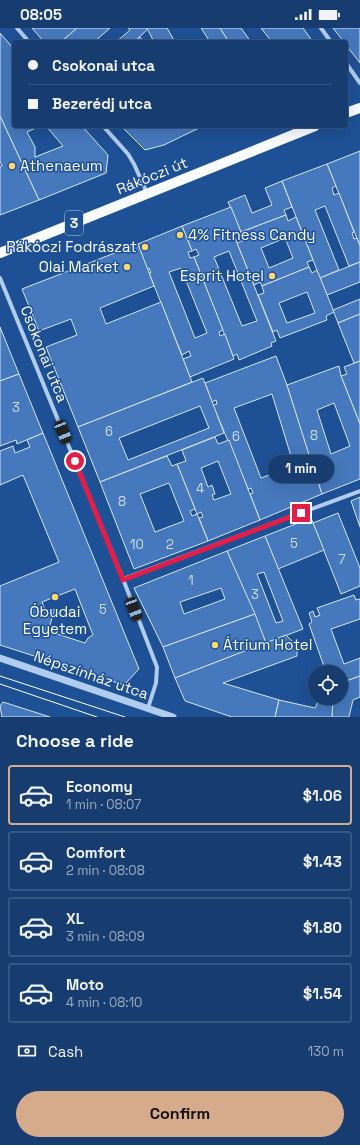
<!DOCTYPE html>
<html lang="en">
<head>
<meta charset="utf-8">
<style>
	body { margin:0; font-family:"Space Grotesk",sans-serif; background:#234778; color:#f1f3f6; height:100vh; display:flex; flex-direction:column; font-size:15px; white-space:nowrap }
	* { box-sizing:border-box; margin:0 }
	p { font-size:13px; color:#9eadc3 }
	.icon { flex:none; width:22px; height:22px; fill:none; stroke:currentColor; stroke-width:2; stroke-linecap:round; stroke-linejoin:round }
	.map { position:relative; height:689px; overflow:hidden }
	.sheet { display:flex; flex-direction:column; background:#163c70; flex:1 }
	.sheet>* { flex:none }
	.hud { position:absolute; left:12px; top:12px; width:336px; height:88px; border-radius:4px; box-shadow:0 4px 16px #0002,0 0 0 1px #355683; display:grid; align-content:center; height:88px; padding:0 16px; background:#163c70 }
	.buttons { position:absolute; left:308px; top:637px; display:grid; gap:8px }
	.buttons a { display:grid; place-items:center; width:40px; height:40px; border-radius:50%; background:#163c70; box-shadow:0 4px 16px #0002,0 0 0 1px #355683; font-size:20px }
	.end { position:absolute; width:18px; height:18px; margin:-9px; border:5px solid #e11d48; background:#fff; box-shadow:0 0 0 2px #fff }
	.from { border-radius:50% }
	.bubble { position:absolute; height:28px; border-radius:14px; background:#163c70; box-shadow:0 4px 16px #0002,0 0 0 1px #355683; font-size:13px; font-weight:600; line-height:28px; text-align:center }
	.car { position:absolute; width:12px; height:24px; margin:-12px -6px; border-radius:5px; box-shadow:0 0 3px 1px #0007; background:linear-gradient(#222 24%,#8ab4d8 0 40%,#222 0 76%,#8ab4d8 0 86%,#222 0) }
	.hud b { display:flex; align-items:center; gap:14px; height:38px; font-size:15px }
	.hud b+b { border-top:1px solid #355683 }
	.hud i { width:10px; height:10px; background:#f1f3f6 }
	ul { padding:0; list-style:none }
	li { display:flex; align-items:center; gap:12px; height:60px; margin:0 8px 6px; padding:0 8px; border:2px solid #355683; border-radius:4px }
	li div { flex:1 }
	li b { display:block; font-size:15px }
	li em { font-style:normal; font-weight:600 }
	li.active { border-color:#d6ab8b }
	li>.icon { width:36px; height:36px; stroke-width:1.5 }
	h2 { padding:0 16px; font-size:18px; line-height:48px }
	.pay { display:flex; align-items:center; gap:10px; height:44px; padding:0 16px; font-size:15px }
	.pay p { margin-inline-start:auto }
	.action { display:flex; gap:8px; margin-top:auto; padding:8px 16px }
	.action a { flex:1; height:46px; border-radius:24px; background:#d6ab8b; color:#111; font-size:16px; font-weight:600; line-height:46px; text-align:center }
	.status { display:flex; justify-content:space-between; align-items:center; height:28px; padding:0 20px; background:#163c70; direction:ltr }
	.status svg { height:11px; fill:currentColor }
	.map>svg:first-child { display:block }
	.building { fill:#4578bc; stroke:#d7e6fb; fill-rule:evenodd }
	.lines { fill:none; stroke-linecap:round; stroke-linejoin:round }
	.minor { stroke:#b0ccef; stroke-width:4 }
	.tertiary { stroke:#b0ccef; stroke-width:7 }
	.primary { stroke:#f8fbff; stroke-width:10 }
	.tram { stroke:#fff; stroke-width:1 }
	.route { stroke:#e11d48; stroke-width:5 }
	.poi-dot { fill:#fed76f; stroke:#1d5095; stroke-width:1.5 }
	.labels { text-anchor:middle; stroke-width:3; stroke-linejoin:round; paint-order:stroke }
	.number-label { font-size:13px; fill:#d0ddee }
	.shield { fill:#1d5095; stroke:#bbcadf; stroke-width:1 }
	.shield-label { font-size:14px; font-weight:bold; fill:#fff }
	.poi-label { font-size:15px; fill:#fff; stroke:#1d5095; text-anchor:start }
	.street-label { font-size:15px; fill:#fff; stroke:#1d5095 }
</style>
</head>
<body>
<div class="status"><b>08:05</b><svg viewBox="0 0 49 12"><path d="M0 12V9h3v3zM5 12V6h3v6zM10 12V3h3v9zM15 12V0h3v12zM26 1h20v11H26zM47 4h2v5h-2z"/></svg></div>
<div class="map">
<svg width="360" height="689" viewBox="0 0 360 689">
	<rect width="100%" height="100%" fill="#1d5095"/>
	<!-- building -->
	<g class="building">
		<polygon points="32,0 77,0 61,14 44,14"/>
		<polygon points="77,0 110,0 94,14 61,14"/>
		<polygon points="128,0 147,0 148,1 134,14 116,14 130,2"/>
		<polygon points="147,0 167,0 175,14 154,14"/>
		<polygon points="201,0 220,0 229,14 210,14"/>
		<polygon points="220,0 241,0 251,14 229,14"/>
		<polygon points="261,0 303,0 313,14 272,14"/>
		<polygon points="333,0 360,0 360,35 346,17 346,14 344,14"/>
		<polygon points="0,5 14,21 14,98 40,98 27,104 35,119 35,129 63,118 46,98 82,98 108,127 106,145 39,172 0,88"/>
		<polygon points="140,9 144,14 134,14"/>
		<polygon points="0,88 39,172 0,187 0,139 2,138 0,133"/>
		<polygon points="121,98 198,98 199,100 164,117 145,122"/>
		<polygon points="360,123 360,218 327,136"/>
		<polygon points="327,136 336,158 332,160 334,167 339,165 354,204 352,205 354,211 357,210 360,218 360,234 349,238 325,178 315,182 339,242 320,250 282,153"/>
		<polygon points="282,153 292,179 284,182 286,187 241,204 228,174 245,167 252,185 272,177 265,160"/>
		<path d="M231 179 241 204 234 207 276 313 271 315 272 318 239 332 237 326 233 328 194 229 199 227 196 221 192 223 182 198ZM229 223 257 293 242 298 214 229Z"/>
		<path d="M286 187 288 193 296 189 313 232 307 234 309 239 262 258 260 254 254 257 237 215 244 212 241 204ZM285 210 293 230 269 240 261 220Z"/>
		<path d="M182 198 192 223 188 224 190 230 194 229 223 302 219 304 220 308 225 306 234 331 190 349 183 331 191 328 189 323 182 327 149 245H151L149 240 147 241 138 216ZM181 240 207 305 195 310 169 244Z"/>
		<polygon points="138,216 154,258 100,280 106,296 161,274 192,354 78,399 46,319 77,307 71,291 39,303 22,261"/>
		<polygon points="360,234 360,254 327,267 320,250"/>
		<path d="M309 239 312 245 317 242 334 284 326 288 327 292 280 310 277 302 273 304 258 267 264 265 262 258ZM307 264 315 285 287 295 279 275Z"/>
		<polygon points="360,271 360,286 338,295 333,282"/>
		<polygon points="360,286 360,333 354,335 338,295"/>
		<polygon points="0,299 19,346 0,353"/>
		<path d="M276 328 287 357 322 466 260 492 250 466 253 465 251 460 248 461 213 377 217 376 216 372 212 374 205 355ZM272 366 294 438 261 450 234 380Z"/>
		<polygon points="360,333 360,396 341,348 347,346 344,339"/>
		<path d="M339 338 341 348 360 396V451L322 466 313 437 318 436 316 431 311 433 287 357ZM334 375 350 418 331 426 317 382Z"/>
		<polygon points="19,346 43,405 17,416 16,412 0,418 0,353"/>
		<path d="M203 350 224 405 100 454 78 399ZM200 378 209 400 128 432 119 410Z"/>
		<path d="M43 405 139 641 124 657 0 617V558L59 534 23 447 0 457V423L13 418 15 425 30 419 27 412ZM75 561 93 607 88 610 85 615 48 603 55 581 46 584 42 574Z"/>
		<path d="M215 409 218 416 229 412 260 492 208 513 199 490 203 489 201 484 197 486 177 436 186 433 182 422ZM218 433 231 466 214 472 212 467 215 466 212 457 208 459 201 440Z"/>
		<path d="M167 428 172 438 177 436 195 481 190 483 192 488 197 486 208 513 134 541 100 454ZM169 455 184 493 155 504 140 466Z"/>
		<polygon points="360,469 360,499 351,473"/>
		<polygon points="338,485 360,540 360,558 341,566 313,495"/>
		<polygon points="311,490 324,522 278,541 265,508"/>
		<path d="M265 508 303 601 266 615 227 523ZM264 544 283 593 276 595 257 546Z"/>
		<path d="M227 523 255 586 163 619 134 560ZM221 560 225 571 184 586 180 574Z"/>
		<polygon points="354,567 356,572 360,571 360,591 331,601 344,636 360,630 360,648 341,655 341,644 326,644 309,596 312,594 309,585 313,583 315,589 320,587 317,580"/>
		<polygon points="255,586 266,615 175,650 163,619"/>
		<polygon points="286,607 297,618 297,628 223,655 279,672 275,689 232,689 185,673 175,650"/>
		<polygon points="360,648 360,669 353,672 349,689 332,689 333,670 341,670 341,655"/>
		<polygon points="320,670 333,670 332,689 275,689 279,672 315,680"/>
		<polygon points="3,674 50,689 2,689 0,678"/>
	</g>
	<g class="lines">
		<!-- minor -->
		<g class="minor">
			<polyline points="17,0 29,14"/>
			<polyline points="321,0 331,14"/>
			<polyline points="346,35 360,55"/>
			<polyline points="103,98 128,126 134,136 147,165"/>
			<polyline points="0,250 123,551 157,639 156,655 148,680"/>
			<polyline points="123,551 360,463"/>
		</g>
		<!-- tertiary -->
		<polyline class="tertiary" points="0,630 173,689"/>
		<!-- primary -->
		<g class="primary">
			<polyline points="346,85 360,80"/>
			<polyline points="0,225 315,98"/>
		</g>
		<!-- tram -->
		<g class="tram">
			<polyline points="0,648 125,689"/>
			<polyline points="0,656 97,689"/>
		</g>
	</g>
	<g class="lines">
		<!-- route -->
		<polyline class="route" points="75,433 123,552 301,485"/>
	</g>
	<!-- markers -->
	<g class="poi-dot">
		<circle cx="12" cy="138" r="4"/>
		<circle cx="180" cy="207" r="4"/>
		<circle cx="145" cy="219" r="4"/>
		<circle cx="127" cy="239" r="4"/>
		<circle cx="272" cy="248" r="4"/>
		<circle cx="55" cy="569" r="4"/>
		<circle cx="215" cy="617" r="4"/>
	</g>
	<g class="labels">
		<!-- number labels -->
		<g class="number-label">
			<text x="16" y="384">3</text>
			<text x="109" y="408">6</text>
			<text x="314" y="412">8</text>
			<text x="236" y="413">6</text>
			<text x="200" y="465">4</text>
			<text x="122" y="478">8</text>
			<text x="294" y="520">5</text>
			<text x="137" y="521">10</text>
			<text x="170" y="521">2</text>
			<text x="342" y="536">7</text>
			<text x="191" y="557">1</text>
			<text x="255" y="571">3</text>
			<text x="103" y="586">5</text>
		</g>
		<!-- shield labels -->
		<rect class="shield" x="65" y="183" width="18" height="24" rx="3"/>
		<g class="shield-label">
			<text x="74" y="200">3</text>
		</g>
		<!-- poi labels -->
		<g class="poi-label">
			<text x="20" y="143">Athenaeum</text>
			<text x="188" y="212">4% Fitness Candy</text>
			<text x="137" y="224" text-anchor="end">Rákóczi Fodrászat</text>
			<text x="119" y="244" text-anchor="end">Olai Market</text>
			<text x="264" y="253" text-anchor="end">Esprit Hotel</text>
			<text x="55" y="589" text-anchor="middle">Óbudai<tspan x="55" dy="17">Egyetem</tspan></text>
			<text x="223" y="622">Átrium Hotel</text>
		</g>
		<!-- street labels -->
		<g class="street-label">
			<text transform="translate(152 148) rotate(-22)" y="5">Rákóczi út</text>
			<text transform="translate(44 326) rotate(68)" y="5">Csokonai utca</text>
			<text transform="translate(91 647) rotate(19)" y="5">Népszínház utca</text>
		</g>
	</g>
</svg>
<div class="buttons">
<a><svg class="icon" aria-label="locate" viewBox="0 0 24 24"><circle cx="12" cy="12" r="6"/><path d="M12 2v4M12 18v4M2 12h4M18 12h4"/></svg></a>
</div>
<i class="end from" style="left:75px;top:433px"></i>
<i class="end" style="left:301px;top:485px"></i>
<div class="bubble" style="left:268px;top:427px;width:66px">1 min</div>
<i class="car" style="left:63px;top:404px;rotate:158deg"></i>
<i class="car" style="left:134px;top:581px;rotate:159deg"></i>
<div class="hud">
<b><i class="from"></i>Csokonai utca</b>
<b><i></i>Bezerédj utca</b>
</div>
</div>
<section class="sheet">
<h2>Choose a ride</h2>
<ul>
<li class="active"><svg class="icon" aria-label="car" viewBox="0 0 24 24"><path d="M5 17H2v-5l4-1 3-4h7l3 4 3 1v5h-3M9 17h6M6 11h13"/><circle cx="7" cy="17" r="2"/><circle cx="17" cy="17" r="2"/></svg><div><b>Economy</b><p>1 min · 08:07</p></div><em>$1.06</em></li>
<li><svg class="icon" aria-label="car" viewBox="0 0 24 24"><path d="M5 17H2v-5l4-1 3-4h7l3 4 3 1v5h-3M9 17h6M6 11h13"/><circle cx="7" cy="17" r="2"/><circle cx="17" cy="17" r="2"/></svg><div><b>Comfort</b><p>2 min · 08:08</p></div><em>$1.43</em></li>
<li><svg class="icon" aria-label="car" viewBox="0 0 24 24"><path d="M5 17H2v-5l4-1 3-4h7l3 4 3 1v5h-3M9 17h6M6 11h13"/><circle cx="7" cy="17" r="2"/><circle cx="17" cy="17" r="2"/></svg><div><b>XL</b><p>3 min · 08:09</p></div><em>$1.80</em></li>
<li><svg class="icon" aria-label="car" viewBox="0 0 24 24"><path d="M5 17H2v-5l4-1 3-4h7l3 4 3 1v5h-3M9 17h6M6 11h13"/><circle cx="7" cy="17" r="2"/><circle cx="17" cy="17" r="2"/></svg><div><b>Moto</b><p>4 min · 08:10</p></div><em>$1.54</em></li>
</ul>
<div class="pay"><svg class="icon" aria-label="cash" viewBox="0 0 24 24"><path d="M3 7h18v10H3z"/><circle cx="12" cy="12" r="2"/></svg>Cash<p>130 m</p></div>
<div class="action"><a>Confirm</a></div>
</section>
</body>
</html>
